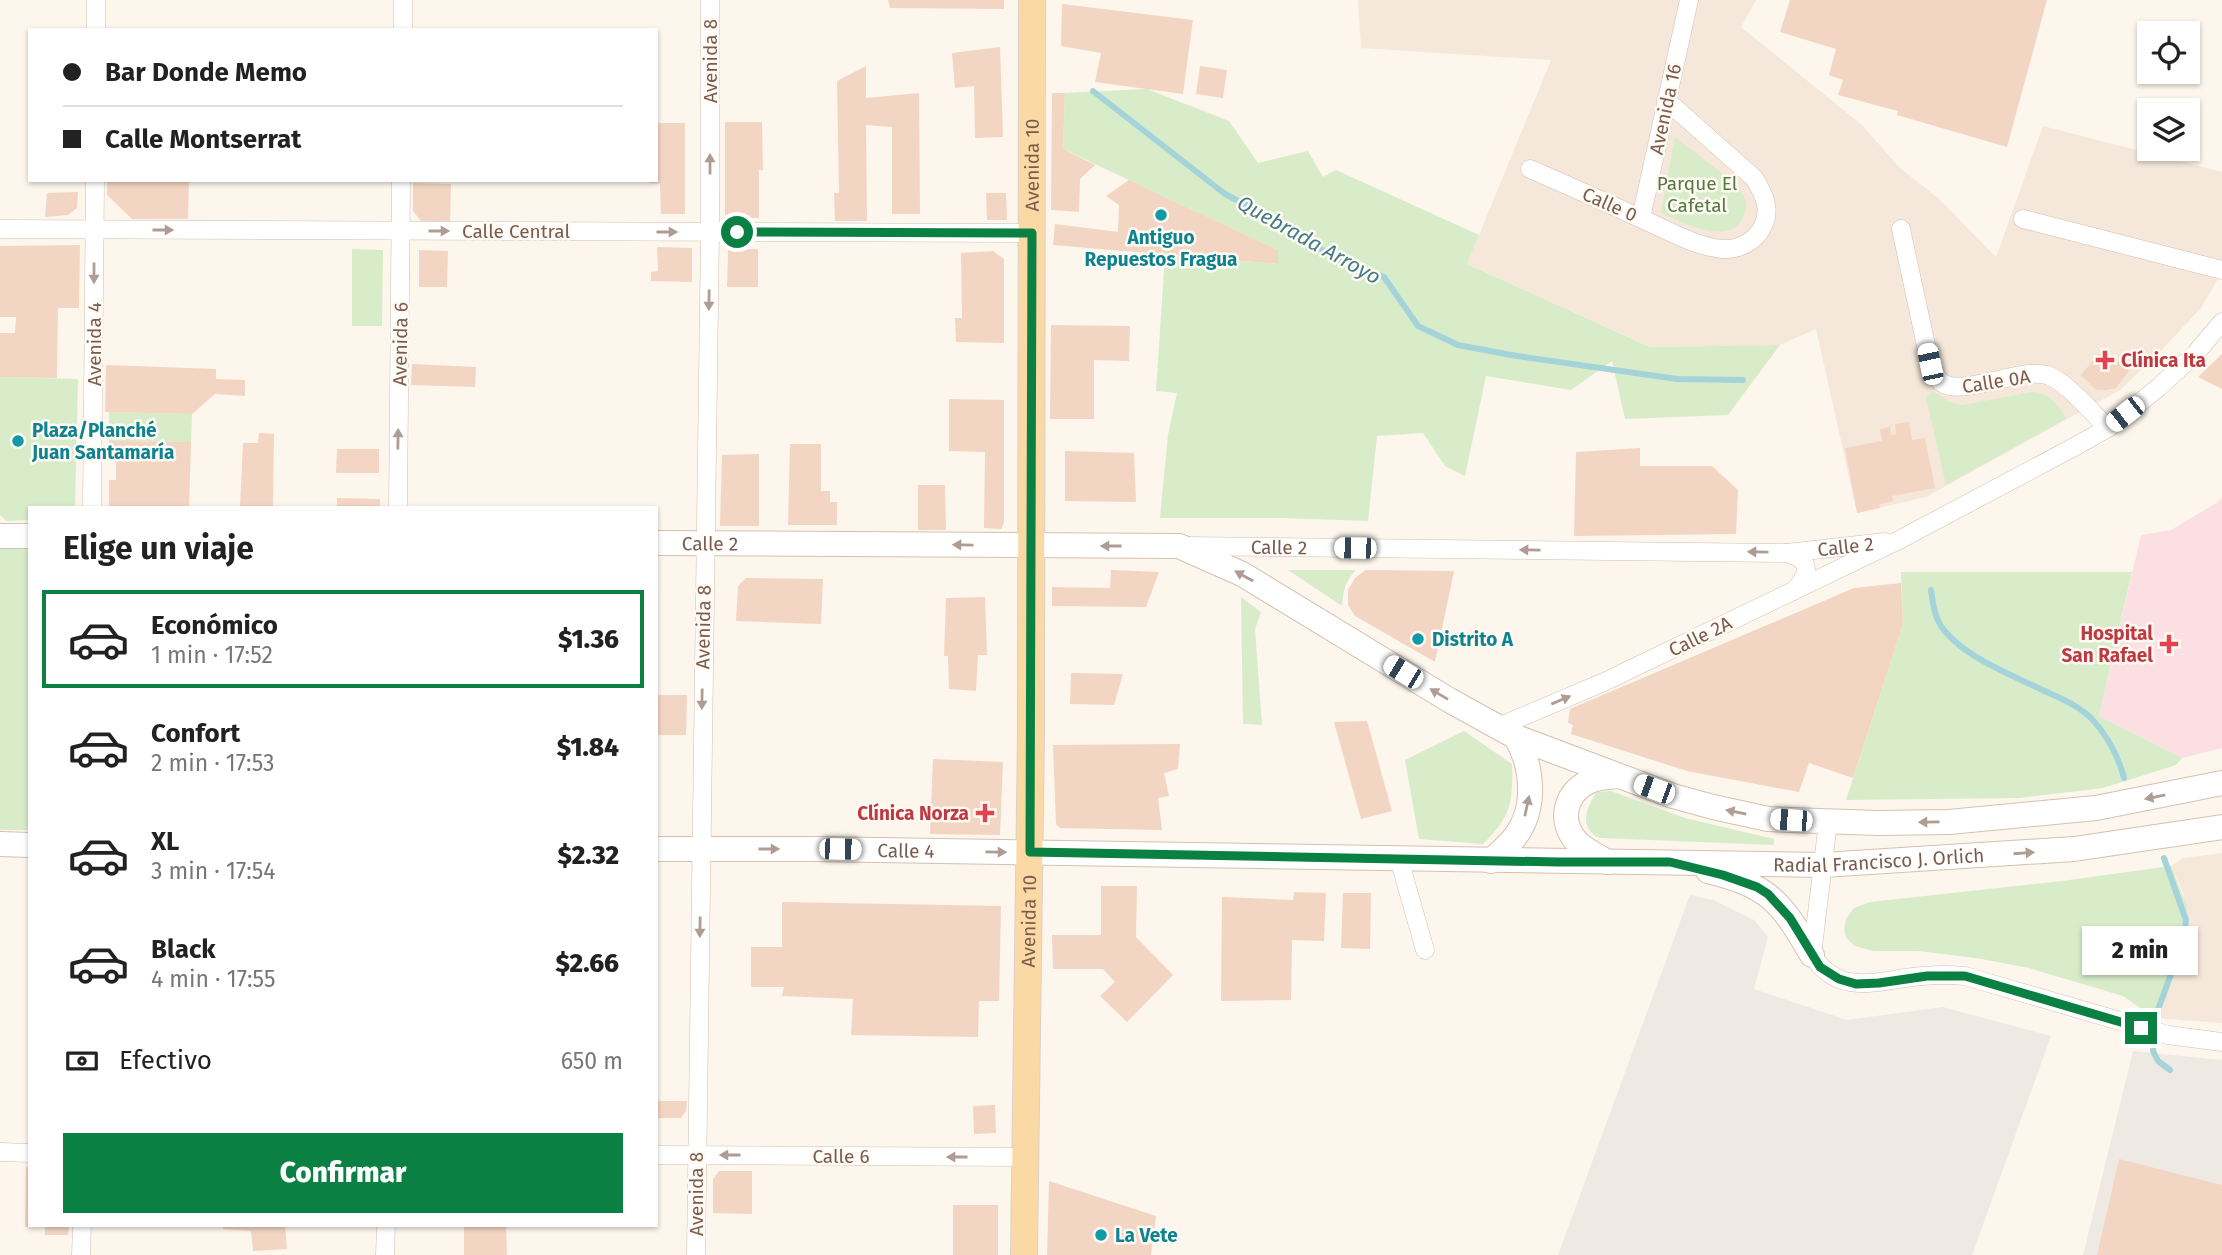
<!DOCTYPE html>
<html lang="es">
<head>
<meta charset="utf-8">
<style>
	body { margin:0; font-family:"Fira Sans",sans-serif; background:#f6f6f6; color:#222; height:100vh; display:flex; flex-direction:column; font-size:26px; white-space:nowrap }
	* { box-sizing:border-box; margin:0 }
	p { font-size:23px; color:#767676 }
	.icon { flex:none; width:38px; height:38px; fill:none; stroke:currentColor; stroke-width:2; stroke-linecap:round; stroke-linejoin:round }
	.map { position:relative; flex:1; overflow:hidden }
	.drawer { position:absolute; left:28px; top:506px; width:630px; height:721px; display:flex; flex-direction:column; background:#fff; border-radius:0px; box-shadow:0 2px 5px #0004 }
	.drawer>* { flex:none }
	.hud { position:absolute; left:28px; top:28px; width:630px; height:154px; border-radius:0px; box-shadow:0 2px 5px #0004; display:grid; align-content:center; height:154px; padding:0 35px; background:#fff }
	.fabs { position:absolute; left:2137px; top:21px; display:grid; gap:14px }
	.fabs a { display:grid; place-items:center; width:63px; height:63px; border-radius:0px; background:#fff; box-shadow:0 2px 5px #0004; font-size:35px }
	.end { position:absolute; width:32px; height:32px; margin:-16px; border:9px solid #0b8043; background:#fff; box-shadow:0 0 0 4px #fff }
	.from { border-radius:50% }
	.bubble { position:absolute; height:49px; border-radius:0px; background:#fff; box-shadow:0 2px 5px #0004; font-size:23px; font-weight:800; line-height:49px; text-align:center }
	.car { position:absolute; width:21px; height:42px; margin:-21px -10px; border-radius:9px; box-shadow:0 0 5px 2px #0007; background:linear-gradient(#fff 24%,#345 0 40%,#fff 0 76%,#345 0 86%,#fff 0) }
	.hud b { display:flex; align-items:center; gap:24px; height:66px; font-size:26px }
	.hud b+b { border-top:2px solid #e0e0e0 }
	.hud i { width:18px; height:18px; background:#222 }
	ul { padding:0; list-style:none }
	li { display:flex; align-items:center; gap:21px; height:98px; margin:0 14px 10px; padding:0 21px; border:4px solid transparent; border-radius:0px }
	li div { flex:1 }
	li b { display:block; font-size:26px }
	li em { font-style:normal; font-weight:800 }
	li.selected { border-color:#0b8043 }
	li>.icon { width:63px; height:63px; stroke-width:1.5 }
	h2 { padding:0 35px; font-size:32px; line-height:84px }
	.pay { display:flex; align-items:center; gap:18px; height:77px; padding:0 35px; font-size:26px }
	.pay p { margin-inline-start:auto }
	.button { display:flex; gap:14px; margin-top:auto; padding:14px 35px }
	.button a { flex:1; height:80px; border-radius:0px; background:#0b8043; color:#fff; font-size:28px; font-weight:800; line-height:80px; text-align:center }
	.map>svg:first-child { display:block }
	.residential { fill:#f5e8da }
	.industrial { fill:#efe9e4 }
	.medical { fill:#fbdfe3 }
	.green { fill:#d8ecc9 }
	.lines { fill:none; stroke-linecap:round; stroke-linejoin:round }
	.stream { stroke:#a5d3da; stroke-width:6 }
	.building { fill:#f3d5c3 }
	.street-casing { stroke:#d1beb0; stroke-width:19 }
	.secondary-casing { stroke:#d6c0b0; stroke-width:26 }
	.primary-casing { stroke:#dad1cd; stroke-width:28 }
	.street { stroke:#fff; stroke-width:18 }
	.secondary { stroke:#fff; stroke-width:24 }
	.primary { stroke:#fbd9a5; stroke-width:26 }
	.oneway { fill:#af9d94 }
	.route { stroke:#0b8043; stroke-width:9 }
	.culture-dot { fill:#0f9aa8; stroke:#fffaf3; stroke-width:2.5 }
	.health-dot { fill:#e0444e; stroke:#fffaf3; stroke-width:2.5 }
	.labels { text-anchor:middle; stroke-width:5; stroke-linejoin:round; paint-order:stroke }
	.street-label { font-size:19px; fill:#7a5c4d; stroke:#fffaf3 }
	.park-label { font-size:19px; fill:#537a41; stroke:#fffaf3 }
	.culture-label { font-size:19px; font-weight:bold; fill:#0d838f; stroke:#fffaf3; text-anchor:start }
	.health-label { font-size:19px; font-weight:bold; fill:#be3a42; stroke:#fffaf3; text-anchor:end }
	.water-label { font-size:21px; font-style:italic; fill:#437c86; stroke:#fffaf3 }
</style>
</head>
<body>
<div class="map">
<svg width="2222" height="1255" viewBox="0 0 2222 1255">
	<rect width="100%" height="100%" fill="#fdf6ec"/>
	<!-- residential -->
	<g class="residential">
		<polygon points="1358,0 1756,0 1741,27 1862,125 1899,167 1939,199 1996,257 2043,126 2222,172 2222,272 2201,308 2158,354 2120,390 1926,497 1857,513 1816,329 1780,345 1651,347 1467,264 1551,60 1361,48"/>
		<polygon points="2222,853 2222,1023 2155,1018 2183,951 2189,923 2183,892 2171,866 2183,858"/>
	</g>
	<!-- industrial -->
	<g class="industrial">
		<polygon points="1690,895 1713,900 1754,920 1768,937 1754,989 1847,1020 1943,1007 2051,1036 1972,1255 1558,1255"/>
		<polygon points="2133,1051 2222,1060 2222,1255 2083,1255"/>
	</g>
	<!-- medical -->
	<polygon class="medical" points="2222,497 2222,748 2182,758 2099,716 2141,535 2171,530 2218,502"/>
	<!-- green -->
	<g class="green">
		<polygon points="1147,89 1229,121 1258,163 1308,151 1323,177 1336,170 1479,235 1467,264 1650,347 1780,345 1728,415 1625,419 1612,361 1571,390 1486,376 1465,476 1445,466 1423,433 1377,436 1368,521 1280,518 1160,518 1168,435 1177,393 1156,391 1165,255 1278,264 1278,250 1063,149 1065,93"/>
		<path d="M1675 137 1737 185C1744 195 1749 204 1744 215 1732 249 1682 222 1661 213Z"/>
		<polygon points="352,249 383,250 382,326 352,326"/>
		<polygon points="0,377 78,379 75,507 30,508 30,520 7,521 0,515"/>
		<path d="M1933 391 1949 402 1962 405 2032 392C2050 393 2056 403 2067 418L1946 485 1926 398Z"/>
		<polygon points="109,412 192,414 191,442 109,441"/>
		<rect x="0" y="547" width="30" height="283"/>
		<path d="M1288 570H1356C1345 581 1343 591 1342 606Z"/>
		<polygon points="1901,572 2132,572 2099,716 2182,758 2176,765 2103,788 2020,798 1846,800 1903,624"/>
		<polygon points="1241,597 1261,612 1255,629 1262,725 1243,724"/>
		<path d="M1464 731 1512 764C1513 802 1511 817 1483 844L1419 839 1405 760Z"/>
		<path d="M1611 791 1685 818 1774 839V845L1600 838C1578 829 1586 807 1597 792Z"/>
		<polygon points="2171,866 2187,906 2188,934 2167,995 2155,1018 2123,996 2029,968 1976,958 1918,951 1873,951 1855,946 1847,939 1844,930 1846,919 1854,908 1870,902 2062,881"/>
	</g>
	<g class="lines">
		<!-- stream -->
		<g class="stream">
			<polyline points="1093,91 1225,194 1277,221 1335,258 1384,277 1418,326 1458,345 1517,356 1677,379 1743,380"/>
			<path d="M1931 590C1933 603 1934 615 1941 626 1962 657 2016 677 2049 693 2063 699 2080 707 2091 718 2107 735 2118 755 2124 778"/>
			<polyline points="2164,858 2186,920 2184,938 2155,1018 2153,1051 2158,1061 2170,1070"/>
		</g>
	</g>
	<!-- building -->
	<g class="building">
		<polygon points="888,0 1004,0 1004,9 890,8"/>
		<polygon points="1790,0 2047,0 2007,147 1897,115 1898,111 1838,95 1843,80 1829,75 1836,49 1780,32"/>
		<polygon points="1062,4 1193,20 1183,94 1095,82 1101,53 1061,46"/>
		<polygon points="1000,47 1003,137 975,138 974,86 955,88 952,53"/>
		<polygon points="866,66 866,98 919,93 920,214 892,214 892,127 866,125 867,221 835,221 834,193 839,193 837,81"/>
		<polygon points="1200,66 1227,70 1223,98 1196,94"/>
		<polygon points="1052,93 1065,93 1063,149 1095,165 1080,179 1079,212 1051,210"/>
		<polygon points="725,122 762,122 763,170 759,170 759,218 725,218"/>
		<polygon points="656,123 685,123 685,214 661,214 660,184 649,183 649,180 656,180"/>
		<polygon points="107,180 189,180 188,219 132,219 107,195"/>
		<polygon points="1129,180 1278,250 1278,264 1053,245 1055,224 1118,232 1119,205 1106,196"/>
		<polygon points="413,183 451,184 450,222 421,221 413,211"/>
		<polygon points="78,192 77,208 68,215 45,217 47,193"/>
		<polygon points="986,193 1006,193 1007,220 987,220"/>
		<polygon points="80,245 79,308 58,308 57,378 0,377 0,333 15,333 16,317 0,317 0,246"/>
		<polygon points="657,247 692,248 692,282 651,281 651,272 658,271"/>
		<polygon points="758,249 758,287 727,287 728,250"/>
		<polygon points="419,250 448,251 447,287 419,287"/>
		<polygon points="993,251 1004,259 1004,343 956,342 955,318 962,318 961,253"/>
		<polygon points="1051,325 1130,326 1129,361 1094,360 1094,419 1050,419"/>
		<polygon points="2103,349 2129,371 2116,388 2106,390 2096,390 2081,375"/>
		<polygon points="2222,354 2222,389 2198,377"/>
		<polygon points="412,364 476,367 475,387 411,385"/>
		<polygon points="106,365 216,369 216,379 245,380 245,396 215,394 192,414 105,412"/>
		<polygon points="949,399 1004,400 1004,523 1001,529 984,528 985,452 949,451"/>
		<polygon points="1909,422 1912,440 1925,438 1935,488 1892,496 1893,501 1881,504 1879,505 1880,508 1857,513 1845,448 1882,441 1880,429 1890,427 1891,435 1896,434 1895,424"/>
		<polygon points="259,433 274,434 273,508 240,507 243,443 258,443"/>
		<polygon points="109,441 191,442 189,508 109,508 109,480 116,480 116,455 108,455"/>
		<polygon points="790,444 821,444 821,491 830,491 830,502 837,502 837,525 788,525"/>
		<polygon points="1640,448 1640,466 1712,466 1738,490 1736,534 1574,536 1576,452"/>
		<polygon points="337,449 379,449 379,473 336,473"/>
		<polygon points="1065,451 1134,453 1136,502 1065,501"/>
		<polygon points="759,454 759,526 720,526 722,455"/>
		<polygon points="918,485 945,485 946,530 918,530"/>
		<polygon points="337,498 380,499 380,508 337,508"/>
		<polygon points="1111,570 1159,572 1146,607 1052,606 1052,587 1110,588"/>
		<polygon points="1366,570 1454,571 1435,662 1355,616 1348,605 1348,590 1355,578"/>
		<polygon points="746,578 823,579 821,624 736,621 738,586"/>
		<polygon points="1901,583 1903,624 1853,778 1809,763 1799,792 1687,771 1571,734 1573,725 1568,723 1570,709 1854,588"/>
		<polygon points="985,597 987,655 978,655 976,691 949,689 948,656 944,656 946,598"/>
		<polygon points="1071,673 1123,674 1114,705 1070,704"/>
		<polygon points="656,695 687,695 686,735 656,735"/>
		<polygon points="1367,721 1392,811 1361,819 1334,722"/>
		<polygon points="1180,744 1178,769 1164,773 1169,796 1158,798 1162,830 1060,828 1056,824 1053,745"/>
		<polygon points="933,759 1003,762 1000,835 930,834"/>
		<polygon points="1101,886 1137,886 1136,937 1173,975 1127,1022 1100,996 1115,982 1103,969 1053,969 1052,935 1101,935"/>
		<polygon points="1294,892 1326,893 1324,941 1292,940 1291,1000 1221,1001 1222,897 1293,900"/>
		<polygon points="1343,893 1371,893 1370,949 1341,948"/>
		<polygon points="782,902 1001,906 999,1001 979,1001 978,1037 851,1035 853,999 782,996 784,987 751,987 751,947 782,947"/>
		<polygon points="657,1101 687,1101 686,1111 681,1118 656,1118"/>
		<polygon points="995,1105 996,1133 974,1134 973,1106"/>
		<polygon points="2119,1159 2222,1185 2222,1255 2097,1255"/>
		<polygon points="26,1167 30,1167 30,1227 25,1227"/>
		<polygon points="719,1171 752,1171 752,1214 713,1213 713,1179"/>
		<polygon points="1049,1181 1156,1216 1151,1255 1047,1255"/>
		<rect x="953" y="1205" width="45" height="50"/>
		<polygon points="45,1225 69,1225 68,1235 45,1235"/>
		<polygon points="223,1225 285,1225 287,1249 253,1251 251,1231 223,1229"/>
		<polygon points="464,1225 506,1225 507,1255 464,1255"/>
	</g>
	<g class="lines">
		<defs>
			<g id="street">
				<polyline points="96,30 96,0"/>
				<polyline points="403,30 403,0"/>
				<path d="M1530 169C1567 185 1605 202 1642 219 1667 230 1694 246 1722 249 1739 250 1754 242 1762 228 1772 210 1764 194 1754 178L1666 100"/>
				<polyline points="1641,218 1689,0"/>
				<polyline points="2023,219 2222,270"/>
				<polyline points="0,229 1032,233"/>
				<path d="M1901 229 1930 364C1933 369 1936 378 1941 382 1960 398 2020 367 2047 375 2066 381 2093 414 2108 428"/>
				<polyline points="92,508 95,180"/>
				<polyline points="398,508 401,180"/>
				<path id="s1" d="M1186 546 1787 553 1885 542"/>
				<path d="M1787 553C1813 561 1809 574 1794 591"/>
				<polyline points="1498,727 1604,682 1899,540 2074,447 2108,428 2159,387 2195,354 2222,322"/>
				<path d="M1828 822 1812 955C1836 992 1868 984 1905 978 1925 975 1946 974 1965 976L2168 1035 2222 1042"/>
				<polyline points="1399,859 1425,950"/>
				<polyline points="0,1152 30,1153"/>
				<polyline points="656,1155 1026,1157"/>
				<polyline points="81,1255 82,1225"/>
				<polyline points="385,1255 386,1225"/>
				<polyline points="696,1255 710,232 710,0"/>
			</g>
			<g id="secondary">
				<polyline points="0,536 30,536"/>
				<path id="s2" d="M656 543 1179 546 1242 574 1449 700 1516 737 1673 796 1713 807 1768 819 1791 820 1878 823 1949 822 2096 808 2222 783"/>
				<polyline points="0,844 30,845"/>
				<path id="s3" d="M656 849H815L1823 865 2074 849 2222 827"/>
				<path d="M1491 861C1499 853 1508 846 1515 837 1537 808 1533 767 1516 737"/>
				<path d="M1607 862C1598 856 1587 851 1579 844 1556 822 1565 788 1596 779 1603 777 1611 777 1618 776"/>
				<path d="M1708 871C1770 886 1781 902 1812 955"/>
			</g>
			<g id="primary">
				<path id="s4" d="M1024 1255 1031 732 1032 0"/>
			</g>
		</defs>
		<!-- street casing -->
		<use href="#street" class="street-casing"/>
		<!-- secondary casing -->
		<use href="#secondary" class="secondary-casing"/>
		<!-- primary casing -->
		<use href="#primary" class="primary-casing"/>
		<!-- street -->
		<use href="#street" class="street"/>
		<!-- secondary -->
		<use href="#secondary" class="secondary"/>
		<!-- primary -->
		<use href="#primary" class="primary"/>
	</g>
	<!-- one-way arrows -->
	<defs><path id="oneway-solid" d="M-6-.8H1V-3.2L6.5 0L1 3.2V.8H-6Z" transform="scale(1.75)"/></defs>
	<g class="oneway">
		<use href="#oneway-solid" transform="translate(710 164) rotate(-90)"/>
		<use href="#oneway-solid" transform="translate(163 230)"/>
		<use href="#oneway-solid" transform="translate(439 231)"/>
		<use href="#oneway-solid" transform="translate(667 232)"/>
		<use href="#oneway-solid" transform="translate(94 273) rotate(90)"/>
		<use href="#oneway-solid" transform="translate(709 300) rotate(91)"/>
		<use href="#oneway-solid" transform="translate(398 439) rotate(-89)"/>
		<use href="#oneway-solid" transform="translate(963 545) rotate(-179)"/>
		<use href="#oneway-solid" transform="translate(1111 546) rotate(180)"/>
		<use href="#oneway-solid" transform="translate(1530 550) rotate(-179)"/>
		<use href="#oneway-solid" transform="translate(1758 552) rotate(-179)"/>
		<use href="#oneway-solid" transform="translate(1244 576) rotate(-151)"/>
		<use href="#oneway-solid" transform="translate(1439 694) rotate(-149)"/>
		<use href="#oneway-solid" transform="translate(702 699) rotate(91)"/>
		<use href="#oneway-solid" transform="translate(1561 700) rotate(-23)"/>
		<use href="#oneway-solid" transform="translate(2155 797) rotate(169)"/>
		<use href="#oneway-solid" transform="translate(1527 806) rotate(-78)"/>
		<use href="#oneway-solid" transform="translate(1736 812) rotate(-168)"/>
		<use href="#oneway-solid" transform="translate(1929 822) rotate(179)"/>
		<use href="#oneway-solid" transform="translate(769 849)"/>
		<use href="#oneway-solid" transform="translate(996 852) rotate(1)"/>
		<use href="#oneway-solid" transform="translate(2024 853) rotate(-4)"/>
		<use href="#oneway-solid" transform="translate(700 927) rotate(91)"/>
		<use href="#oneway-solid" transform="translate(730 1155) rotate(-180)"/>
		<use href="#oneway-solid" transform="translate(957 1157) rotate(-180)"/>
	</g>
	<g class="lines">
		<!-- route -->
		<polyline class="route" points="737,232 1032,233 1030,852 1558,862 1670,862 1723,875 1757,887 1768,894 1790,918 1820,967 1839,979 1856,984 1879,983 1927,976 1965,976 2141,1028"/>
	</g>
	<!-- markers -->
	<g class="culture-dot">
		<circle cx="1161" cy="215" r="7"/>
		<circle cx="18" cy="441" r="7"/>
		<circle cx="1418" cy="639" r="7"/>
		<circle cx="1101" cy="1235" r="7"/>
	</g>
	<g class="health-dot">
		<path d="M2101.5 349.5h7v7h7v7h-7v7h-7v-7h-7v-7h7z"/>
		<path d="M2165.5 633.5h7v7h7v7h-7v7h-7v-7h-7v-7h7z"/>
		<path d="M981.5 802.5h7v7h7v7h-7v7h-7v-7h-7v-7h7z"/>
	</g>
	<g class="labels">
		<!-- street labels -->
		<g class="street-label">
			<text transform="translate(710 61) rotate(-90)" y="7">Avenida 8</text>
			<text transform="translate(1665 109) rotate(-78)" y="7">Avenida 16</text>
			<text dy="7" stroke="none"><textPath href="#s4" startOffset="1090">Avenida 10</textPath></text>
			<text transform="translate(1610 204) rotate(24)" y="7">Calle 0</text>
			<text x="516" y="238">Calle Central</text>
			<text transform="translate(94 344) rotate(-90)" y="7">Avenida 4</text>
			<text transform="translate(400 344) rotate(-89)" y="7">Avenida 6</text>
			<text transform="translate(1996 381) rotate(-9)" y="7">Calle 0A</text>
			<text dy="7" stroke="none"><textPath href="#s2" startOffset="54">Calle 2</textPath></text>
			<text dy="7" stroke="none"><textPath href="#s1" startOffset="660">Calle 2</textPath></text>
			<text dy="7" stroke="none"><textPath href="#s1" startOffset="93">Calle 2</textPath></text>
			<text transform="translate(703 627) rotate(-89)" y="7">Avenida 8</text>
			<text transform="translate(1700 636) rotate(-26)" y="7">Calle 2A</text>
			<text dy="7" stroke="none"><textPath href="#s3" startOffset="250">Calle 4</textPath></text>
			<text dy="7" stroke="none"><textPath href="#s3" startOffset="1223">Radial Francisco J. Orlich</textPath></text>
			<text dy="7" stroke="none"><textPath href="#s4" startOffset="334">Avenida 10</textPath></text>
			<text x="841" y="1163">Calle 6</text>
			<text transform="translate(696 1194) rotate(-90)" y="7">Avenida 8</text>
		</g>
		<!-- park labels -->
		<g class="park-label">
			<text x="1697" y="190">Parque El<tspan x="1697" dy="22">Cafetal</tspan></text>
		</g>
		<!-- culture labels -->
		<g class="culture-label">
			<text x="1161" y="244" text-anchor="middle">Antiguo<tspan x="1161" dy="22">Repuestos Fragua</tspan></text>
			<text x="32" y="437">Plaza/Planché<tspan x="32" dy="22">Juan Santamaría</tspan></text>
			<text x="1432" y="646">Distrito A</text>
			<text x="1115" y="1242">La Vete</text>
		</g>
		<!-- health labels -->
		<g class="health-label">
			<text x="2121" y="367" text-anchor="start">Clínica Ita</text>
			<text x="2153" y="640">Hospital<tspan x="2153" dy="22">San Rafael</tspan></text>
			<text x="969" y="820">Clínica Norza</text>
		</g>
		<!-- water labels -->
		<g class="water-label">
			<text transform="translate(1309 240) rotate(29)" y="7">Quebrada Arroyo</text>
		</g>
	</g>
</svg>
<div class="fabs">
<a><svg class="icon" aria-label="locate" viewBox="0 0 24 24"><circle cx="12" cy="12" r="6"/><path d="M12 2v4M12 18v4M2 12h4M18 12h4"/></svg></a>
<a><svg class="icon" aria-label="layers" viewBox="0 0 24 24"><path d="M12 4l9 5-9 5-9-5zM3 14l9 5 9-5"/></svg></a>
</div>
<i class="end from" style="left:737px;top:232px"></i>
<i class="end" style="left:2141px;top:1028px"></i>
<div class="bubble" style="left:2082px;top:926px;width:116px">2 min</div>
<i class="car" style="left:1930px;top:364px;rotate:348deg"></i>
<i class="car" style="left:2125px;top:414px;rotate:232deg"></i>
<i class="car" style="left:1355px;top:548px;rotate:271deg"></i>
<i class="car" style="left:1403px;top:672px;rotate:301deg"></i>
<i class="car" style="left:1654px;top:789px;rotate:290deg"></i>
<i class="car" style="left:1791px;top:820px;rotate:274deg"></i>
<i class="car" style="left:840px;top:849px;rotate:91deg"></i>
<div class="hud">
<b><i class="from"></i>Bar Donde Memo</b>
<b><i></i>Calle Montserrat</b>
</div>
<section class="drawer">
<h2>Elige un viaje</h2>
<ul>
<li class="selected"><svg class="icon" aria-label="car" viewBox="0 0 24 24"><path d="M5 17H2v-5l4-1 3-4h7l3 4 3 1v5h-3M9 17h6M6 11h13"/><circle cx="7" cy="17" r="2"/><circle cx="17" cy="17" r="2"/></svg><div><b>Económico</b><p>1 min · 17:52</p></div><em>$1.36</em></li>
<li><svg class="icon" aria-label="car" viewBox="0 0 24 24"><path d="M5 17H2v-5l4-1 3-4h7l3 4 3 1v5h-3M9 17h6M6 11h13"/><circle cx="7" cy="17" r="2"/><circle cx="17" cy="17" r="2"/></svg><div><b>Confort</b><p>2 min · 17:53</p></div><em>$1.84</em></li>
<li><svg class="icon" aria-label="car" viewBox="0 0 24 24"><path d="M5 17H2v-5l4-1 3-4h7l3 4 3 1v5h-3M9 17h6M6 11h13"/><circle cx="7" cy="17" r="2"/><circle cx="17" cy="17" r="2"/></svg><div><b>XL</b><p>3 min · 17:54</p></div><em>$2.32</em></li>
<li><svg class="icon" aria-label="car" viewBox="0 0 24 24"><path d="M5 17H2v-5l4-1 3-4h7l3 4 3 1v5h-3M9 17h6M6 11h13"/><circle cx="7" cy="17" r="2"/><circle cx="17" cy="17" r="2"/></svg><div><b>Black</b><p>4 min · 17:55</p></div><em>$2.66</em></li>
</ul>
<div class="pay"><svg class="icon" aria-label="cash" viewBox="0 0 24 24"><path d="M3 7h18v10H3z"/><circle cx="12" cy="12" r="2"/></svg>Efectivo<p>650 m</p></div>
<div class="button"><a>Confirmar</a></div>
</section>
</div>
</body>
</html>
